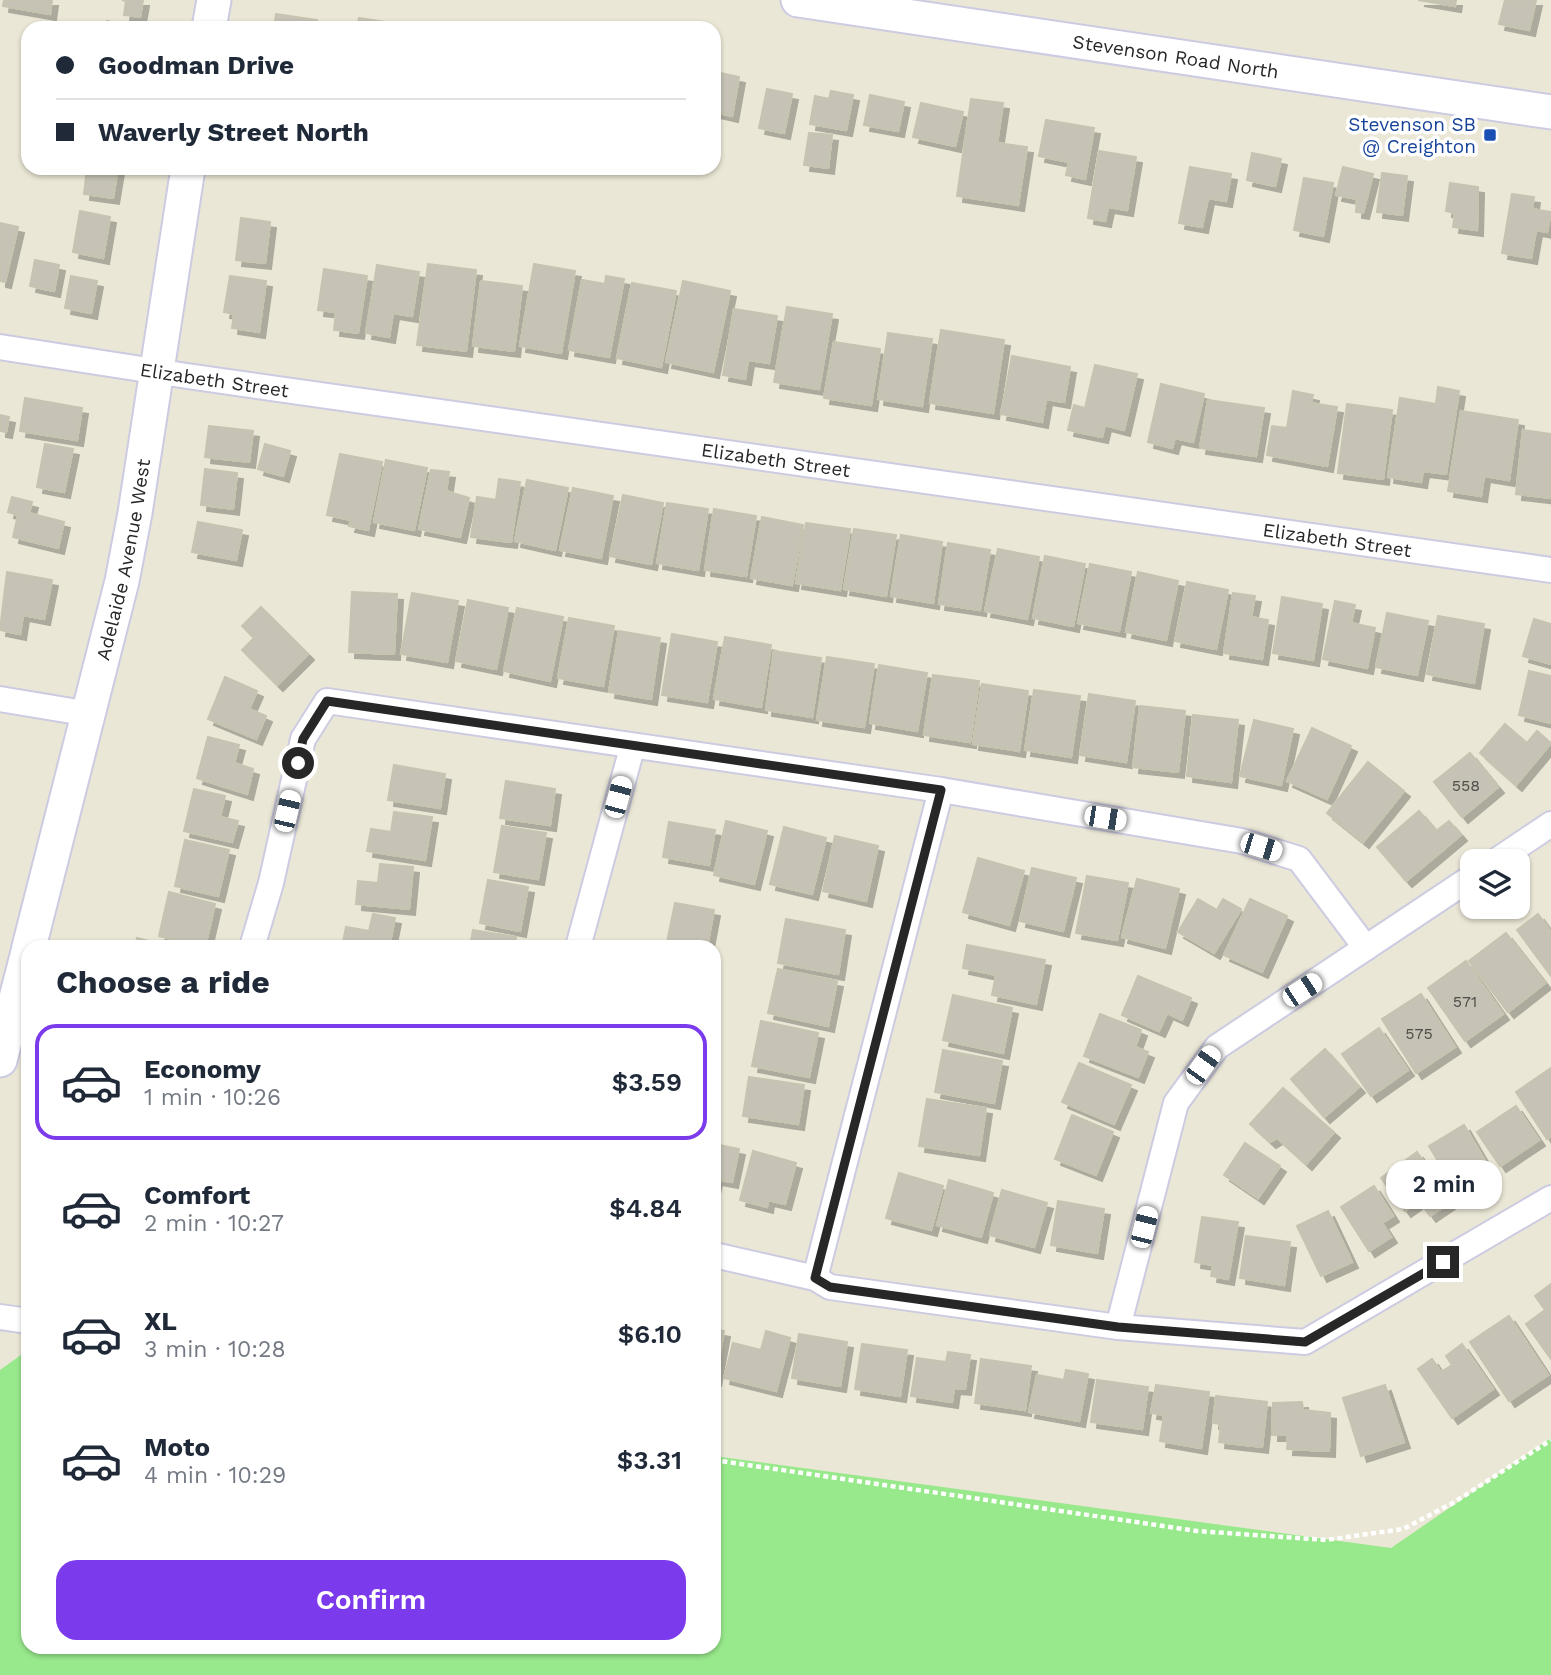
<!DOCTYPE html>
<html lang="en">
<head>
<meta charset="utf-8">
<style>
	body { margin:0; font-family:"Work Sans",sans-serif; background:#f6f6f7; color:#1f2937; height:100vh; display:flex; flex-direction:column; font-size:26px; white-space:nowrap }
	* { box-sizing:border-box; margin:0 }
	p { font-size:23px; color:#747a83 }
	.icon { flex:none; width:38px; height:38px; fill:none; stroke:currentColor; stroke-width:2; stroke-linecap:round; stroke-linejoin:round }
	.map { position:relative; flex:1; overflow:hidden }
	.details { position:absolute; left:21px; top:940px; width:700px; height:714px; display:flex; flex-direction:column; background:#fff; border-radius:21px; box-shadow:0 2px 5px #0004 }
	.details>* { flex:none }
	.banner { position:absolute; left:21px; top:21px; width:700px; height:154px; border-radius:21px; box-shadow:0 2px 5px #0004; display:grid; align-content:center; height:154px; padding:0 35px; background:#fff }
	.controls { position:absolute; left:1460px; top:849px; display:grid; gap:14px }
	.controls a { display:grid; place-items:center; width:70px; height:70px; border-radius:14px; background:#fff; box-shadow:0 2px 5px #0004; font-size:35px }
	.end { position:absolute; width:32px; height:32px; margin:-16px; border:9px solid #272727; background:#fff; box-shadow:0 0 0 4px #fff }
	.from { border-radius:50% }
	.bubble { position:absolute; height:49px; border-radius:21px; background:#fff; box-shadow:0 2px 5px #0004; font-size:23px; font-weight:600; line-height:49px; text-align:center }
	.car { position:absolute; width:21px; height:42px; margin:-21px -10px; border-radius:9px; box-shadow:0 0 5px 2px #0007; background:linear-gradient(#fff 24%,#345 0 40%,#fff 0 76%,#345 0 86%,#fff 0) }
	.banner b { display:flex; align-items:center; gap:24px; height:66px; font-size:26px }
	.banner b+b { border-top:2px solid #e0e1e3 }
	.banner i { width:18px; height:18px; background:#1f2937 }
	ul { padding:0; list-style:none }
	li { display:flex; align-items:center; gap:21px; height:116px; margin:0 14px 10px; padding:0 21px; border:4px solid transparent; border-radius:21px }
	li div { flex:1 }
	li b { display:block; font-size:26px }
	li em { font-style:normal; font-weight:600 }
	li.on { border-color:#7c3aed }
	li>.icon { width:63px; height:63px; stroke-width:1.5 }
	h2 { padding:0 35px; font-size:32px; line-height:84px }
	.action { display:flex; gap:14px; margin-top:auto; padding:14px 35px }
	.action a { flex:1; height:80px; border-radius:21px; background:#7c3aed; color:#fff; font-size:28px; font-weight:600; line-height:80px; text-align:center }
	.map>svg:first-child { display:block }
	.green { fill:#98e88c }
	.building { fill:#c6c3b6; stroke:#c6c3b0; stroke-width:2; filter:url(#shadow) }
	.lines { fill:none; stroke-linecap:round; stroke-linejoin:round }
	.street-casing { stroke:#cccbe2; stroke-width:28 }
	.secondary-casing { stroke:#cccbe2; stroke-width:37 }
	.path { stroke:#fff; stroke-width:4.5; stroke-dasharray:5 3.5; stroke-linecap:butt }
	.street { stroke:#fff; stroke-width:24 }
	.secondary { stroke:#fff; stroke-width:33 }
	.route { stroke:#272727; stroke-width:9 }
	.transit-dot { fill:#1a4fb4; stroke:#fff; stroke-width:2.5 }
	.labels { text-anchor:middle; stroke-width:7; stroke-linejoin:round; paint-order:stroke }
	.number-label { font-size:16px; fill:#4f4e4b }
	.street-label { font-size:19px; fill:#272727; stroke:#fff }
	.transit-label { font-size:19px; fill:#164399; stroke:#fff; text-anchor:end }
</style>
</head>
<body>
<div class="map">
<svg width="1551" height="1675" viewBox="0 0 1551 1675">
	<defs>
		<filter id="shadow"><feDropShadow dx="6" dy="6" stdDeviation="0" flood-color="#0004"/></filter>
	</defs>
	<rect width="100%" height="100%" fill="#ebe7d6"/>
	<!-- green -->
	<polygon class="green" points="21,1355 28,1355 28,1647 714,1647 714,1456 1391,1548 1551,1438 1551,1675 0,1675 0,1370"/>
	<!-- building -->
	<g class="building">
		<polygon points="4,0 52,0 50,14 3,6"/>
		<polygon points="122,0 143,0 140,17 124,15 126,1"/>
		<polygon points="1418,0 1456,0 1455,6"/>
		<polygon points="1505,0 1536,0 1529,30 1499,24"/>
		<polygon points="276,14 317,20 316,28 274,28"/>
		<polygon points="359,18 386,22 385,28 357,28"/>
		<polygon points="107,21 140,28 106,28"/>
		<polygon points="414,22 446,28 412,28"/>
		<polygon points="716,72 739,77 732,116 714,112"/>
		<polygon points="767,89 792,94 784,133 759,128"/>
		<polygon points="831,91 853,95 846,130 810,124 815,96 829,99"/>
		<polygon points="870,95 904,102 898,131 864,125"/>
		<polygon points="971,99 1003,103 997,143 1027,147 1018,205 957,196"/>
		<polygon points="921,103 963,112 955,146 913,137"/>
		<polygon points="1046,120 1094,128 1085,179 1066,175 1069,162 1039,156"/>
		<polygon points="809,133 832,135 828,168 804,165"/>
		<polygon points="1099,151 1136,157 1127,210 1108,207 1105,221 1088,218"/>
		<polygon points="1252,153 1281,159 1275,186 1247,180"/>
		<polygon points="1190,167 1231,174 1226,201 1208,198 1202,227 1179,223"/>
		<polygon points="1343,167 1373,174 1363,213 1356,212 1357,199 1336,195"/>
		<polygon points="87,168 118,168 113,198 84,194"/>
		<polygon points="1382,173 1407,176 1402,215 1377,212"/>
		<polygon points="1304,178 1333,183 1323,236 1294,230"/>
		<polygon points="1450,183 1478,187 1477,230 1453,227 1455,213 1446,211"/>
		<polygon points="1512,194 1534,197 1532,209 1551,212 1547,232 1536,230 1531,258 1502,253"/>
		<polygon points="80,211 110,217 103,258 73,252"/>
		<polygon points="241,218 270,222 265,263 236,260"/>
		<polygon points="0,223 18,227 5,282 0,281"/>
		<polygon points="35,260 59,265 54,291 30,286"/>
		<polygon points="428,264 476,270 466,351 417,345"/>
		<polygon points="534,264 575,271 561,353 520,346"/>
		<polygon points="377,265 419,272 412,316 393,313 389,337 366,333"/>
		<polygon points="324,269 367,276 358,333 334,330 336,312 318,310"/>
		<polygon points="71,276 97,281 91,313 65,308"/>
		<polygon points="230,276 266,281 259,332 232,328 234,314 224,312"/>
		<polygon points="606,276 624,279 609,357 569,350 582,280 605,284"/>
		<polygon points="481,281 522,286 514,351 473,346"/>
		<polygon points="683,281 730,291 713,372 666,362"/>
		<polygon points="632,283 676,291 661,367 617,358"/>
		<polygon points="787,307 832,314 819,389 774,382"/>
		<polygon points="734,309 777,316 769,363 748,360 745,379 723,375"/>
		<polygon points="941,330 1004,340 993,413 930,403"/>
		<polygon points="888,333 932,339 922,406 878,399"/>
		<polygon points="834,342 880,349 871,405 824,398"/>
		<polygon points="1012,356 1070,367 1064,402 1046,399 1042,422 1001,414"/>
		<polygon points="1095,365 1137,374 1124,430 1105,425 1102,437 1068,430 1074,405 1085,408"/>
		<polygon points="1161,384 1204,394 1193,442 1175,438 1172,448 1148,442"/>
		<polygon points="1438,387 1459,391 1446,474 1423,471 1421,482 1388,477 1400,398 1436,404"/>
		<polygon points="1293,391 1313,395 1311,403 1337,407 1327,466 1267,455 1272,426 1287,428"/>
		<polygon points="25,398 82,408 77,440 20,431"/>
		<polygon points="1208,400 1264,408 1256,456 1200,448"/>
		<polygon points="1347,404 1392,410 1383,479 1338,473"/>
		<polygon points="1461,411 1518,420 1509,480 1484,476 1481,496 1448,491"/>
		<polygon points="0,415 9,417 6,432 0,431"/>
		<polygon points="209,426 253,431 249,462 205,457"/>
		<polygon points="1523,430 1551,434 1550,498 1516,494"/>
		<polygon points="45,444 73,449 64,492 37,487"/>
		<polygon points="265,444 290,451 283,476 258,469"/>
		<polygon points="340,454 382,462 368,530 349,526 351,520 327,515"/>
		<polygon points="386,460 427,468 414,530 374,522"/>
		<polygon points="205,469 237,473 233,509 201,505"/>
		<polygon points="431,470 449,472 446,491 469,498 460,537 419,529"/>
		<polygon points="499,479 520,482 511,542 471,537 477,497 496,500"/>
		<polygon points="527,480 568,488 555,550 515,541"/>
		<polygon points="573,488 613,496 601,558 560,550"/>
		<polygon points="623,495 663,503 651,564 610,556"/>
		<polygon points="12,497 32,502 29,513 64,522 58,548 13,537 18,515 8,512"/>
		<polygon points="667,503 708,509 698,570 657,563"/>
		<polygon points="714,509 756,516 746,576 705,570"/>
		<polygon points="762,517 803,525 792,585 751,578"/>
		<polygon points="198,522 242,530 236,560 192,552"/>
		<polygon points="806,523 850,529 840,590 796,583"/>
		<polygon points="854,529 896,535 886,596 844,589"/>
		<polygon points="901,535 942,542 933,603 891,596"/>
		<polygon points="948,543 990,550 980,610 939,604"/>
		<polygon points="998,549 1039,557 1027,619 985,611"/>
		<polygon points="1045,556 1085,564 1073,626 1033,618"/>
		<polygon points="1090,564 1131,572 1119,631 1078,623"/>
		<polygon points="7,572 52,580 44,619 23,615 20,634 0,630"/>
		<polygon points="1138,572 1178,581 1166,640 1126,632"/>
		<polygon points="1187,582 1228,590 1216,649 1175,641"/>
		<polygon points="352,592 397,594 394,654 349,652"/>
		<polygon points="412,593 458,601 447,662 401,654"/>
		<polygon points="1233,593 1255,596 1251,617 1268,620 1262,659 1224,653"/>
		<polygon points="1282,597 1322,604 1313,660 1273,653"/>
		<polygon points="468,600 508,608 496,669 456,661"/>
		<polygon points="1335,601 1355,605 1351,623 1375,628 1367,668 1323,659"/>
		<polygon points="261,607 308,654 277,685 242,650 254,638 242,626"/>
		<polygon points="517,608 563,617 550,681 504,671"/>
		<polygon points="1387,613 1428,621 1417,675 1376,667"/>
		<polygon points="1438,616 1484,624 1474,683 1427,674"/>
		<polygon points="569,618 614,626 603,686 558,678"/>
		<polygon points="1534,619 1551,624 1551,664 1523,656"/>
		<polygon points="619,631 660,638 651,699 609,692"/>
		<polygon points="672,634 717,642 707,702 662,695"/>
		<polygon points="725,637 771,645 761,707 714,699"/>
		<polygon points="774,651 821,658 812,717 766,710"/>
		<polygon points="827,657 874,664 864,727 817,720"/>
		<polygon points="879,665 927,673 917,731 870,723"/>
		<polygon points="1529,671 1551,676 1551,723 1519,715"/>
		<polygon points="933,675 979,681 970,742 924,735"/>
		<polygon points="225,677 257,691 249,709 266,716 256,739 208,719"/>
		<polygon points="982,684 1028,691 1019,751 973,744"/>
		<polygon points="1034,690 1080,696 1071,757 1025,750"/>
		<polygon points="1089,694 1135,701 1126,762 1080,755"/>
		<polygon points="1140,706 1185,711 1178,772 1133,767"/>
		<polygon points="1193,715 1238,720 1231,782 1187,776"/>
		<polygon points="1254,720 1293,729 1281,785 1240,776"/>
		<polygon points="1505,724 1527,743 1537,731 1551,743 1516,785 1480,753"/>
		<polygon points="1312,728 1351,746 1327,799 1287,781"/>
		<polygon points="208,737 239,745 234,763 253,769 247,794 197,778"/>
		<polygon points="1470,753 1498,787 1462,817 1434,782"/>
		<polygon points="1368,762 1404,791 1363,842 1327,813"/>
		<polygon points="394,765 445,774 440,808 388,800"/>
		<polygon points="506,781 555,789 550,825 500,818"/>
		<polygon points="194,789 225,796 220,817 238,821 232,842 184,831"/>
		<polygon points="1419,811 1436,831 1449,821 1461,835 1406,881 1377,847"/>
		<polygon points="394,812 432,817 425,860 367,851 371,829 391,832"/>
		<polygon points="726,821 767,831 754,884 714,875"/>
		<polygon points="669,822 715,830 709,865 663,857"/>
		<polygon points="502,826 546,833 538,879 494,872"/>
		<polygon points="784,827 826,838 812,894 770,884"/>
		<polygon points="835,836 878,846 866,901 823,891"/>
		<polygon points="185,840 229,850 218,896 175,886"/>
		<polygon points="978,858 1024,871 1009,925 963,912"/>
		<polygon points="380,864 413,867 409,909 356,904 358,881 378,883"/>
		<polygon points="1032,868 1076,878 1063,931 1020,921"/>
		<polygon points="1087,876 1128,883 1117,940 1076,933"/>
		<polygon points="1137,879 1179,889 1165,948 1122,937"/>
		<polygon points="488,880 528,887 520,931 480,923"/>
		<polygon points="169,892 215,904 205,947 159,936"/>
		<polygon points="1198,899 1217,910 1223,899 1241,909 1214,953 1178,932"/>
		<polygon points="1250,899 1287,916 1262,972 1224,955"/>
		<polygon points="675,903 714,910 707,947 666,947"/>
		<polygon points="373,914 395,918 389,947 342,947 346,927 369,931"/>
		<polygon points="1538,914 1551,932 1551,976 1517,930"/>
		<polygon points="786,919 845,930 838,974 778,963"/>
		<polygon points="473,930 516,937 515,947 470,947"/>
		<polygon points="1506,933 1545,983 1508,1012 1469,961"/>
		<polygon points="137,938 172,947 135,947"/>
		<polygon points="967,945 1045,960 1036,1004 992,995 996,975 963,968"/>
		<polygon points="1466,961 1503,1014 1465,1041 1428,988"/>
		<polygon points="778,969 837,981 828,1026 768,1013"/>
		<polygon points="1138,976 1191,998 1182,1020 1167,1013 1159,1031 1122,1015"/>
		<polygon points="1421,994 1455,1047 1416,1073 1382,1019"/>
		<polygon points="953,995 1012,1008 1003,1053 943,1040"/>
		<polygon points="1100,1014 1141,1030 1135,1047 1148,1052 1138,1077 1084,1056"/>
		<polygon points="761,1021 818,1033 809,1077 752,1066"/>
		<polygon points="1379,1028 1408,1070 1371,1096 1342,1054"/>
		<polygon points="1325,1049 1359,1087 1324,1117 1291,1079"/>
		<polygon points="943,1050 1002,1061 994,1103 935,1092"/>
		<polygon points="1079,1063 1131,1085 1114,1124 1062,1102"/>
		<polygon points="1551,1068 1551,1136 1547,1139 1516,1092"/>
		<polygon points="749,1077 804,1085 798,1124 743,1116"/>
		<polygon points="1283,1088 1334,1132 1306,1164 1277,1138 1270,1142 1250,1124"/>
		<polygon points="927,1099 986,1108 979,1155 919,1146"/>
		<polygon points="1516,1106 1539,1140 1500,1166 1477,1132"/>
		<polygon points="1072,1115 1113,1132 1096,1175 1055,1159"/>
		<polygon points="1464,1125 1485,1161 1471,1170 1479,1183 1458,1195 1429,1146"/>
		<polygon points="1245,1143 1280,1166 1258,1198 1224,1175"/>
		<polygon points="714,1144 739,1149 732,1182 716,1179 714,1188"/>
		<polygon points="753,1151 796,1163 785,1204 768,1200 767,1207 740,1200"/>
		<polygon points="1417,1152 1452,1201 1430,1216 1419,1201 1405,1211 1381,1178"/>
		<polygon points="899,1173 943,1186 931,1230 886,1218"/>
		<polygon points="949,1180 993,1193 981,1237 937,1225"/>
		<polygon points="1374,1186 1393,1216 1382,1223 1391,1237 1369,1251 1341,1207"/>
		<polygon points="1002,1190 1047,1203 1034,1247 990,1235"/>
		<polygon points="1058,1201 1104,1209 1097,1253 1051,1245"/>
		<polygon points="1328,1211 1352,1262 1321,1276 1297,1226"/>
		<polygon points="1202,1217 1238,1222 1228,1279 1211,1276 1213,1265 1195,1262"/>
		<polygon points="1246,1236 1290,1242 1284,1285 1240,1278"/>
		<polygon points="1551,1284 1551,1359 1526,1324 1545,1310 1535,1296"/>
		<polygon points="1509,1316 1548,1375 1509,1401 1470,1342"/>
		<polygon points="714,1329 724,1331 715,1380 714,1380"/>
		<polygon points="766,1331 790,1338 776,1391 724,1378 733,1343 761,1350"/>
		<polygon points="799,1334 847,1342 840,1386 792,1378"/>
		<polygon points="862,1344 907,1350 900,1396 855,1389"/>
		<polygon points="1462,1344 1493,1389 1452,1418 1418,1369 1432,1359 1441,1372 1452,1365 1446,1356"/>
		<polygon points="948,1352 970,1355 965,1389 954,1388 952,1402 911,1396 917,1358 946,1362"/>
		<polygon points="981,1359 1031,1366 1025,1410 975,1403"/>
		<polygon points="1066,1370 1088,1374 1079,1421 1029,1412 1037,1375 1064,1380"/>
		<polygon points="1097,1380 1148,1387 1142,1429 1091,1422"/>
		<polygon points="1156,1385 1209,1392 1201,1448 1160,1441 1164,1415 1151,1413"/>
		<polygon points="1385,1385 1404,1442 1361,1456 1343,1398"/>
		<polygon points="1216,1396 1267,1402 1262,1447 1219,1442 1221,1424 1213,1423"/>
		<polygon points="1302,1402 1303,1410 1330,1413 1329,1451 1287,1449 1288,1435 1272,1435 1273,1403"/>
	</g>
	<g class="lines">
		<defs>
			<g id="street">
				<path id="s1" d="M0 347 187 376 1551 570"/>
				<polyline points="0,699 90,714"/>
				<polyline points="1496,861 1551,824"/>
				<polyline points="252,947 271,883 303,739 327,701 941,790 1242,841 1299,859 1366,948"/>
				<polyline points="578,947 632,748"/>
				<polyline points="714,1255 815,1278 830,1287 1118,1327 1305,1342 1551,1198"/>
				<polyline points="815,1278 941,790"/>
				<polyline points="0,1317 28,1321"/>
				<polyline points="1118,1327 1176,1103 1217,1047 1472,877"/>
			</g>
			<g id="secondary">
				<path id="s2" d="M798 0 1551 112"/>
				<polyline points="209,28 214,0"/>
				<path id="s3" d="M29 947 122 581 135 513 188 168"/>
				<polyline points="0,1060 28,952"/>
			</g>
		</defs>
		<!-- street casing -->
		<use href="#street" class="street-casing"/>
		<!-- secondary casing -->
		<use href="#secondary" class="secondary-casing"/>
		<!-- path -->
		<polyline class="path" points="714,1460 1197,1531 1326,1540 1403,1529 1453,1503 1551,1440"/>
		<!-- street -->
		<use href="#street" class="street"/>
		<!-- secondary -->
		<use href="#secondary" class="secondary"/>
	</g>
	<g class="lines">
		<!-- route -->
		<polyline class="route" points="298,763 303,739 327,701 941,790 815,1278 830,1287 1118,1327 1305,1342 1443,1262"/>
	</g>
	<!-- markers -->
	<rect class="transit-dot" x="1483" y="128" width="14" height="14" rx="3.5"/>
	<g class="labels">
		<!-- number labels -->
		<g class="number-label">
			<text x="1466" y="791">558</text>
			<text x="1465" y="1007">571</text>
			<text x="1419" y="1039">575</text>
		</g>
		<!-- street labels -->
		<g class="street-label">
			<text dy="7" stroke="none"><textPath href="#s2" startOffset="382">Stevenson Road North</textPath></text>
			<text dy="7" stroke="none"><textPath href="#s1" startOffset="217">Elizabeth Street</textPath></text>
			<text dy="7" stroke="none"><textPath href="#s1" startOffset="784">Elizabeth Street</textPath></text>
			<text dy="7" stroke="none"><textPath href="#s1" startOffset="1351">Elizabeth Street</textPath></text>
			<text dy="7" stroke="none"><textPath href="#s3" startOffset="399">Adelaide Avenue West</textPath></text>
		</g>
		<!-- transit labels -->
		<g class="transit-label">
			<text x="1476" y="131">Stevenson SB<tspan x="1476" dy="22">@ Creighton</tspan></text>
		</g>
	</g>
</svg>
<div class="controls">
<a><svg class="icon" aria-label="layers" viewBox="0 0 24 24"><path d="M12 4l9 5-9 5-9-5zM3 14l9 5 9-5"/></svg></a>
</div>
<i class="end from" style="left:298px;top:763px"></i>
<i class="end" style="left:1443px;top:1262px"></i>
<div class="bubble" style="left:1386px;top:1160px;width:116px">2 min</div>
<i class="car" style="left:618px;top:797px;rotate:15deg"></i>
<i class="car" style="left:287px;top:811px;rotate:13deg"></i>
<i class="car" style="left:1105px;top:818px;rotate:99deg"></i>
<i class="car" style="left:1261px;top:847px;rotate:107deg"></i>
<i class="car" style="left:1302px;top:990px;rotate:57deg"></i>
<i class="car" style="left:1203px;top:1065px;rotate:36deg"></i>
<i class="car" style="left:1144px;top:1227px;rotate:14deg"></i>
<div class="banner">
<b><i class="from"></i>Goodman Drive</b>
<b><i></i>Waverly Street North</b>
</div>
<section class="details">
<h2>Choose a ride</h2>
<ul>
<li class="on"><svg class="icon" aria-label="car" viewBox="0 0 24 24"><path d="M5 17H2v-5l4-1 3-4h7l3 4 3 1v5h-3M9 17h6M6 11h13"/><circle cx="7" cy="17" r="2"/><circle cx="17" cy="17" r="2"/></svg><div><b>Economy</b><p>1 min · 10:26</p></div><em>$3.59</em></li>
<li><svg class="icon" aria-label="car" viewBox="0 0 24 24"><path d="M5 17H2v-5l4-1 3-4h7l3 4 3 1v5h-3M9 17h6M6 11h13"/><circle cx="7" cy="17" r="2"/><circle cx="17" cy="17" r="2"/></svg><div><b>Comfort</b><p>2 min · 10:27</p></div><em>$4.84</em></li>
<li><svg class="icon" aria-label="car" viewBox="0 0 24 24"><path d="M5 17H2v-5l4-1 3-4h7l3 4 3 1v5h-3M9 17h6M6 11h13"/><circle cx="7" cy="17" r="2"/><circle cx="17" cy="17" r="2"/></svg><div><b>XL</b><p>3 min · 10:28</p></div><em>$6.10</em></li>
<li><svg class="icon" aria-label="car" viewBox="0 0 24 24"><path d="M5 17H2v-5l4-1 3-4h7l3 4 3 1v5h-3M9 17h6M6 11h13"/><circle cx="7" cy="17" r="2"/><circle cx="17" cy="17" r="2"/></svg><div><b>Moto</b><p>4 min · 10:29</p></div><em>$3.31</em></li>
</ul>
<div class="action"><a>Confirm</a></div>
</section>
</div>
</body>
</html>
